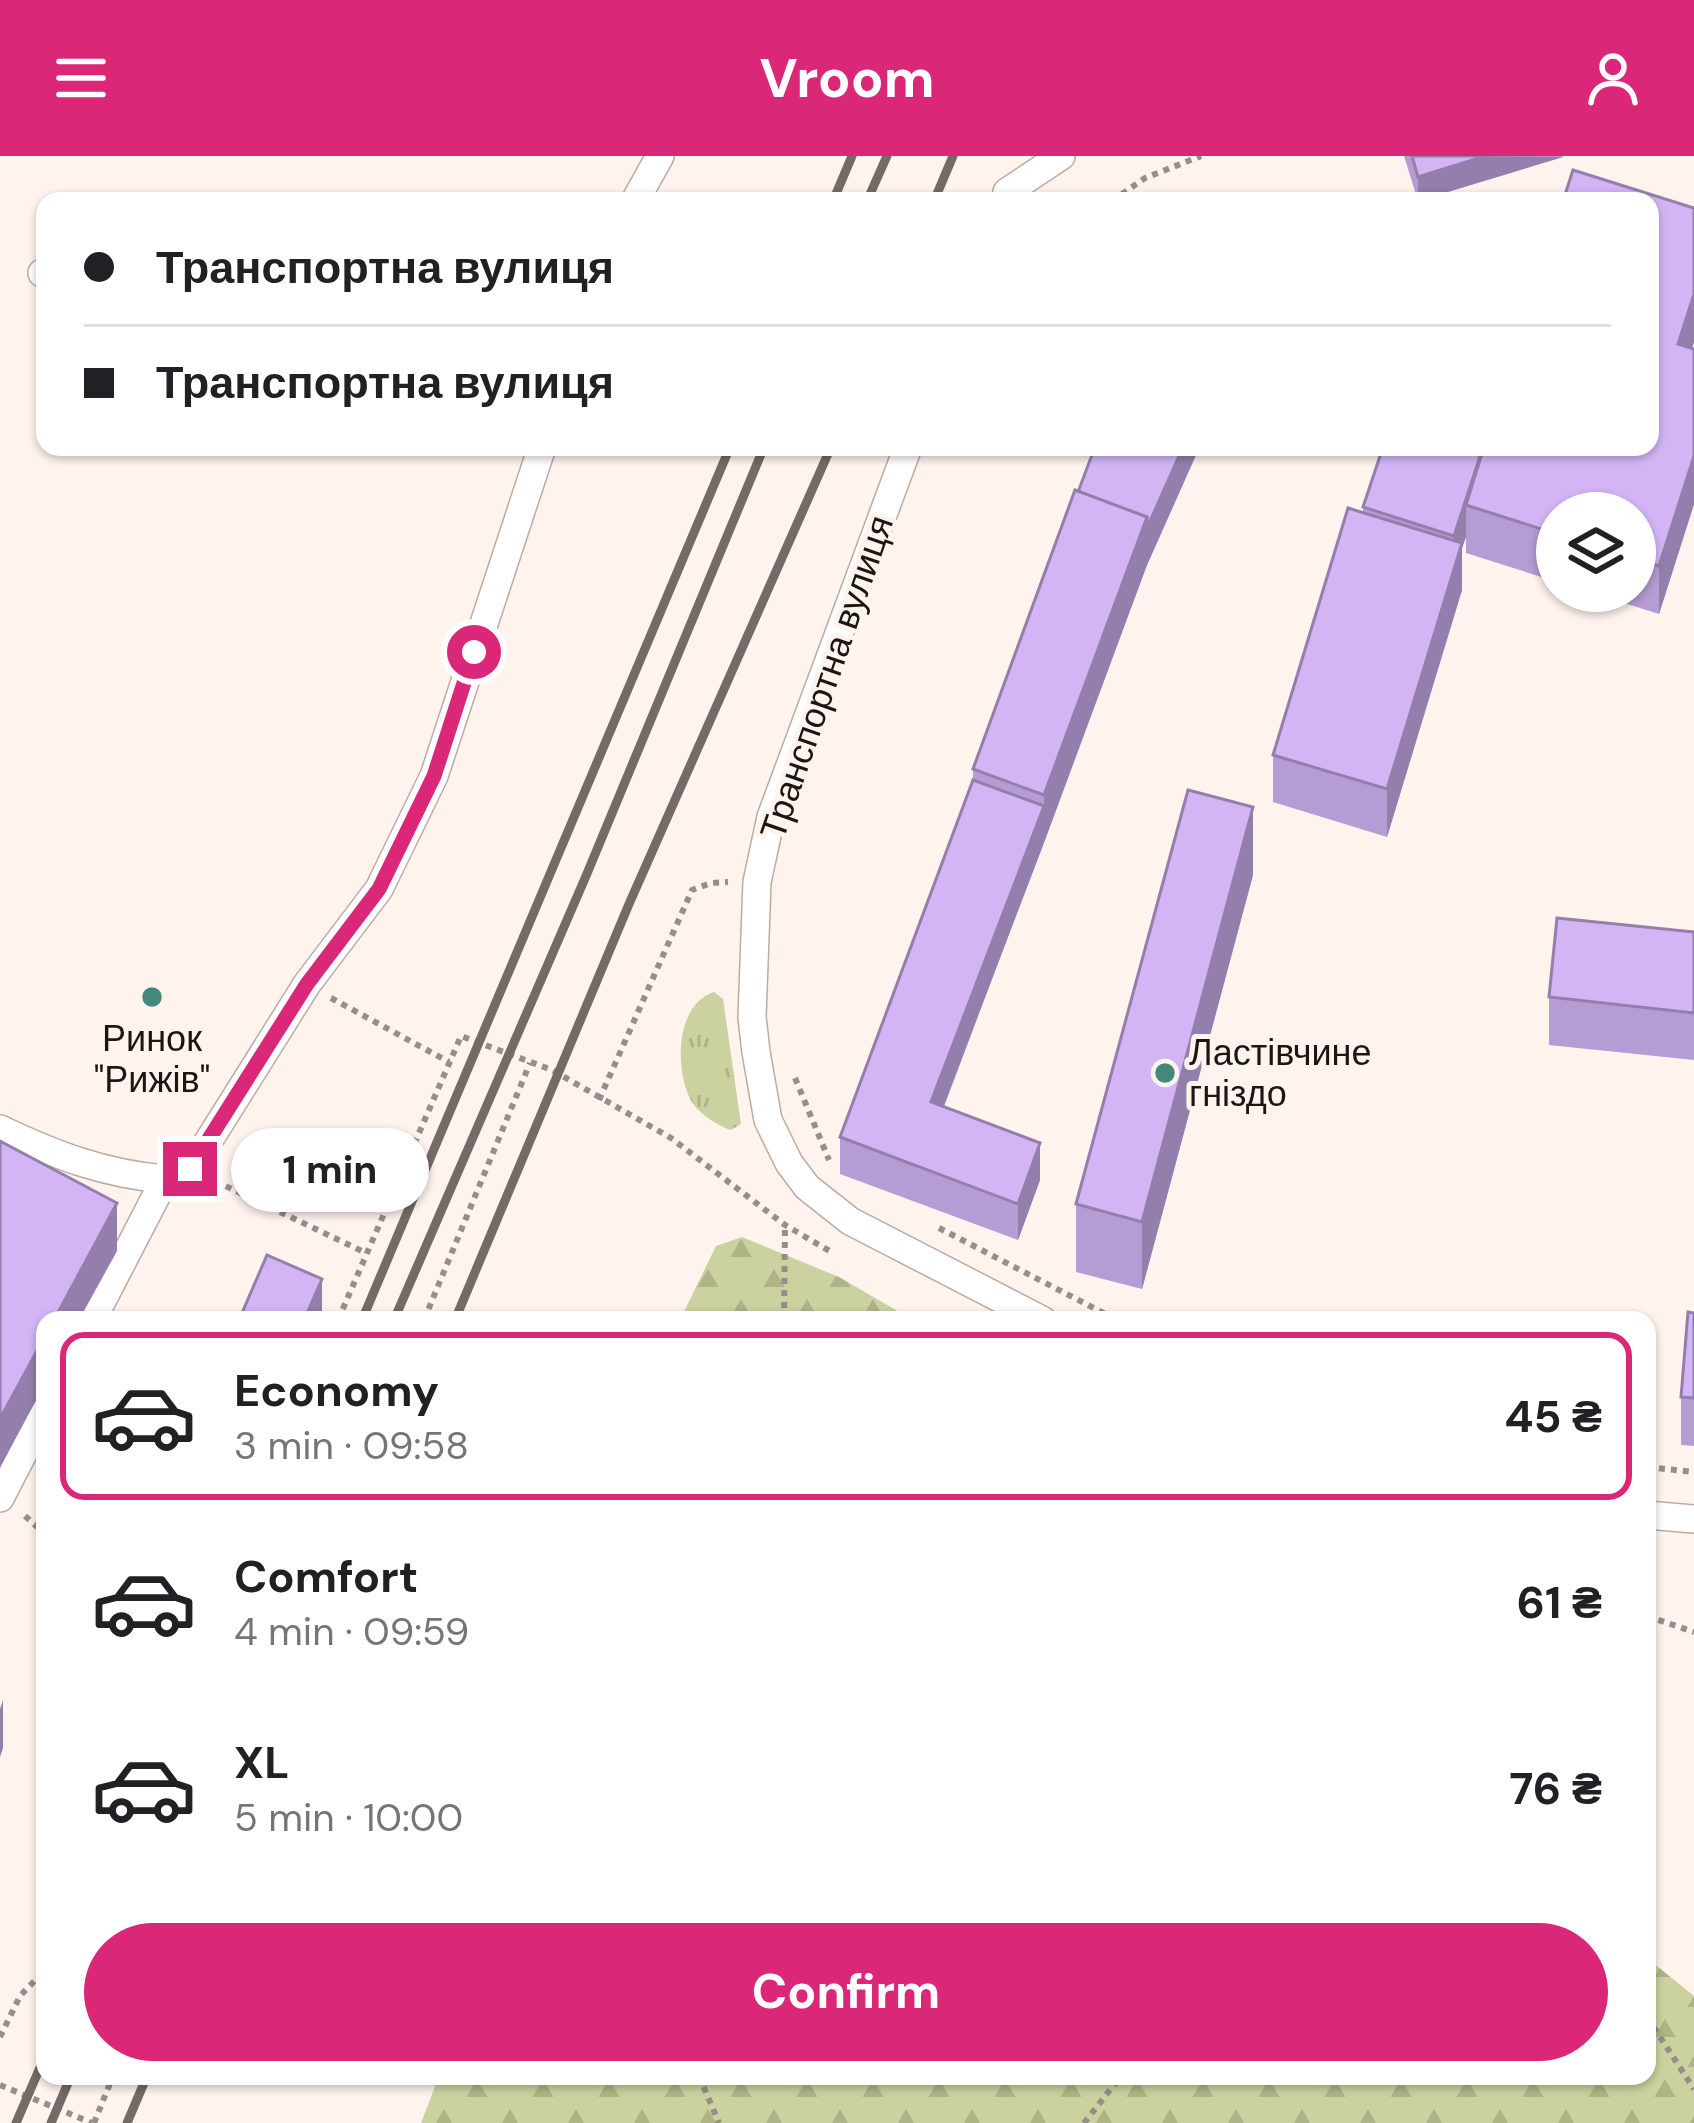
<!DOCTYPE html>
<html lang="en">
<head>
<meta charset="utf-8">
<style>
	body { margin:0; font-family:"DM Sans",sans-serif; background:#f2f2f2; color:#202124; height:100vh; display:flex; flex-direction:column; font-size:45px; white-space:nowrap }
	* { box-sizing:border-box; margin:0 }
	p { font-size:39px; color:#757577 }
	.icon { flex:none; width:66px; height:66px; fill:none; stroke:currentColor; stroke-width:2; stroke-linecap:round; stroke-linejoin:round }
	.map { position:relative; flex:1; overflow:hidden }
	.sheet { position:absolute; left:36px; top:1155px; width:1620px; height:774px; display:flex; flex-direction:column; background:#fff; border-radius:24px; box-shadow:0 3px 9px #0004 }
	.sheet>* { flex:none }
	.top-card { position:absolute; left:36px; top:36px; width:1623px; height:264px; border-radius:24px; box-shadow:0 3px 9px #0004; display:grid; align-content:center; height:264px; padding:0 48px; background:#fff }
	.tools { position:absolute; left:1536px; top:336px; display:grid; gap:24px }
	.tools a { display:grid; place-items:center; width:120px; height:120px; border-radius:50%; background:#fff; box-shadow:0 3px 9px #0004; font-size:60px }
	.end { position:absolute; width:54px; height:54px; margin:-27px; border:15px solid #db2777; background:#fff; box-shadow:0 0 0 6px #fff }
	.from { border-radius:50% }
	.bubble { position:absolute; height:84px; border-radius:42px; background:#fff; box-shadow:0 3px 9px #0004; font-size:39px; font-weight:700; line-height:84px; text-align:center }
	.top-card b { display:flex; align-items:center; gap:42px; height:114px; font-size:45px }
	.top-card b+b { border-top:3px solid #e0e0e0 }
	.top-card i { width:30px; height:30px; background:#202124 }
	ul { padding:21px 0 0; list-style:none }
	li { display:flex; align-items:center; gap:36px; height:168px; margin:0 24px 18px; padding:0 24px; border:6px solid transparent; border-radius:24px }
	li div { flex:1 }
	li b { display:block; font-size:45px }
	li em { font-style:normal; font-weight:700 }
	li.current { border-color:#db2777 }
	li>.icon { width:108px; height:108px; stroke-width:1.5 }
	.primary-button { display:flex; gap:24px; margin-top:auto; padding:24px 48px }
	.primary-button a { flex:1; height:138px; border-radius:72px; background:#db2777; color:#fff; font-size:48px; font-weight:700; line-height:138px; text-align:center }
	header { display:flex; justify-content:space-between; align-items:center; height:156px; padding:0 48px; background:#db2777; color:#fff; font-size:54px; font-weight:700 }
	.map>svg:first-child { display:block }
	.grass { fill:url(#grass-tufts) }
	.forest { fill:url(#forest-firs) }
	.lines { fill:none; stroke-linecap:round; stroke-linejoin:round }
	.street-casing { stroke:#bdaba2; stroke-width:30 }
	.path { stroke:#978d89; stroke-width:6; stroke-dasharray:6 6; stroke-linecap:butt }
	.street { stroke:#fff; stroke-width:27 }
	.rail { stroke:#746b67; stroke-width:9 }
	.wall { fill:#b59cd4 }
	.shaded-wall { fill:#947fac }
	.building { fill:#d3b5f6; stroke:#947fac; stroke-width:3 }
	.route { stroke:#db2777; stroke-width:15 }
	.poi-dot { fill:#44887a; stroke:#fff3ee; stroke-width:4.5 }
	.labels { text-anchor:middle; stroke-width:10; stroke-linejoin:round; paint-order:stroke }
	.street-label { font-size:36px; fill:#1c1512; stroke:#fff3ee }
	.poi-label { font-size:36px; fill:#1c1512; stroke:#fff3ee }
</style>
</head>
<body>
<header><svg class="icon" aria-label="menu" viewBox="0 0 24 24"><path d="M4 6h16M4 12h16M4 18h16"/></svg>Vroom<svg class="icon" aria-label="person" viewBox="0 0 24 24"><circle cx="12" cy="8" r="4"/><path d="M4 21q1-7 8-7t8 7"/></svg></header>
<div class="map">
<svg width="1694" height="1967" viewBox="0 0 1694 1967">
	<defs>
		<pattern id="grass-tufts" width="24" height="20" patternUnits="userSpaceOnUse" patternTransform="scale(3)"><rect width="24" height="20" fill="#cbd29f"/><path d="M3 7l-1-3M5 7V3M7 7l1-3M15 17l-1-3M17 17v-4M19 17l1-3" fill="none" stroke="#aeb388"/></pattern>
		<pattern id="forest-firs" width="22" height="20" patternUnits="userSpaceOnUse" patternTransform="scale(3)"><rect width="22" height="20" fill="#cbd29f"/><path d="M5 1l3.5 6h-7zM16 11l3.5 6h-7z" fill="#aeb388"/></pattern>
	</defs>
	<rect width="100%" height="100%" fill="#fff3ee"/>
	<!-- grass -->
	<path class="grass" d="M714 836 723 843 741 968 731 974C714 968 694 955 688 938 675 907 677 848 714 836Z"/>
	<!-- forest -->
	<g class="forest">
		<polygon points="742,1081 839,1121 913,1164 680,1164 716,1090"/>
		<polygon points="1647,1802 1694,1840 1694,1967 421,1967 439,1920 1647,1920"/>
	</g>
	<g class="lines">
		<defs>
			<g id="street">
				<polyline points="1007,36 1061,0"/>
				<polyline points="635,45 660,0"/>
				<polyline points="42,117 45,116"/>
				<polyline points="908,291 771,661 757,726 752,861 756,896 768,964 789,1007 807,1031 850,1065 1042,1164"/>
				<path d="M0 973C55 999 104 1018 165 1023"/>
				<polyline points="92,1164 165,1023 191,1013 307,828 379,733 434,620 542,291"/>
				<polyline points="0,1342 45,1255"/>
				<polyline points="1647,1359 1694,1363"/>
			</g>
		</defs>
		<!-- street casing -->
		<use href="#street" class="street-casing"/>
		<!-- path -->
		<g class="path">
			<polyline points="1112,45 1145,22 1201,0"/>
			<polyline points="331,842 449,906"/>
			<polyline points="795,922 829,1004"/>
			<polyline points="599,944 692,734 711,727 728,726"/>
			<polyline points="215,1025 366,1097"/>
			<polyline points="939,1072 1117,1164"/>
			<polyline points="338,1164 461,880 552,914 671,982 785,1069 833,1097"/>
			<polyline points="424,1164 530,907"/>
			<polyline points="784,1164 785,1069"/>
			<polyline points="1647,1311 1694,1316"/>
			<polyline points="25,1360 45,1378"/>
			<polyline points="1647,1460 1694,1476"/>
			<polyline points="1647,1861 1694,1933"/>
			<polyline points="0,1881 20,1840 40,1819 45,1821"/>
			<polyline points="699,1920 719,1967"/>
			<polyline points="0,1929 92,1967"/>
			<polyline points="94,1967 113,1920"/>
			<polyline points="1084,1967 1121,1920"/>
		</g>
		<!-- street -->
		<use href="#street" class="street"/>
		<!-- rail -->
		<g class="rail">
			<polyline points="833,45 852,0"/>
			<polyline points="867,45 887,0"/>
			<polyline points="934,45 953,0"/>
			<polyline points="362,1164 730,291"/>
			<polyline points="394,1164 586,720 764,291"/>
			<polyline points="455,1164 629,748 831,291"/>
			<polyline points="16,1967 45,1900"/>
			<polyline points="51,1967 71,1920"/>
			<polyline points="127,1967 147,1920"/>
		</g>
	</g>
	<!-- wall -->
	<g class="wall">
		<polygon points="1404,0 1563,0 1563,1 1418,45"/>
		<polygon points="1694,52 1694,186 1692,192 1694,193 1694,348 1659,458 1586,435 1635,435 1635,357 1557,357 1557,426 1466,397 1466,381 1462,392 1462,434 1387,681 1273,646 1273,599 1363,357 1363,351"/>
		<polygon points="1196,291 1196,299 1147,409 944,951 1040,1024 1018,1084 840,1018 840,981 973,624 973,613 1078,336"/>
		<polygon points="1253,719 1142,1133 1076,1116 1076,1048"/>
		<polygon points="1694,776 1694,904 1549,889 1549,841"/>
		<polygon points="1694,1157 1694,1290 1681,1289 1681,1241"/>
	</g>
	<!-- shaded-wall -->
	<g class="shaded-wall">
		<polygon points="1485,0 1563,1 1418,45 1418,21"/>
		<polygon points="1694,138 1694,186 1678,236 1678,188"/>
		<polygon points="1183,291 1196,291 1196,299 1147,409 1044,687 931,983 931,946 1044,650 1044,639 1147,361"/>
		<polygon points="1483,291 1466,349 1466,381 1462,392 1462,434 1387,681 1387,633 1454,413 1454,380"/>
		<polygon points="1694,300 1694,348 1659,458 1659,410"/>
		<polygon points="1253,651 1253,719 1142,1133 1142,1066"/>
		<polygon points="1040,987 1040,1024 1018,1084 1018,1048"/>
		<polygon points="117,1047 117,1095 79,1164 54,1164"/>
		<polygon points="322,1123 322,1159 320,1164 304,1164"/>
		<polygon points="45,1180 45,1228 0,1311 0,1263"/>
		<polygon points="3,1544 3,1592 0,1601 0,1553"/>
	</g>
	<!-- building -->
	<g class="building">
		<polygon points="1412,0 1485,0 1418,21"/>
		<polygon points="1573,14 1694,52 1694,138 1678,188 1694,193 1694,300 1659,410 1635,403 1635,357 1557,357 1557,378 1466,349 1484,291 1650,291 1650,45 1563,45"/>
		<polygon points="1095,291 1183,291 1147,372 1147,361 1078,336"/>
		<polygon points="1383,291 1483,291 1454,380 1363,351"/>
		<polygon points="1075,334 1147,361 1044,639 973,613"/>
		<polygon points="1348,352 1462,387 1387,633 1273,599"/>
		<polygon points="973,624 1044,650 931,946 1040,987 1018,1048 840,981"/>
		<polygon points="1188,634 1253,651 1142,1066 1076,1048"/>
		<polygon points="1557,762 1694,776 1694,857 1549,841"/>
		<polygon points="0,985 117,1047 54,1164 45,1164 45,1180 0,1263"/>
		<polygon points="267,1099 322,1123 304,1164 239,1164"/>
		<polygon points="1688,1156 1694,1157 1694,1242 1681,1241"/>
	</g>
	<g class="lines">
		<!-- route -->
		<polyline class="route" points="190,1013 307,828 379,733 434,620 474,496"/>
	</g>
	<!-- markers -->
	<g class="poi-dot">
		<circle cx="152" cy="841" r="12"/>
		<circle cx="1165" cy="917" r="12"/>
	</g>
	<g class="labels">
		<!-- street labels -->
		<g class="street-label">
			<text transform="translate(826 521) rotate(-71)" y="13">Транспортна вулиця</text>
		</g>
		<!-- poi labels -->
		<g class="poi-label">
			<text x="152" y="895">Ринок<tspan x="152" dy="41">"Рижів"</tspan></text>
			<text x="1189" y="909" text-anchor="start">Ластівчине<tspan x="1189" dy="41">гніздо</tspan></text>
		</g>
	</g>
</svg>
<div class="tools">
<a><svg class="icon" aria-label="layers" viewBox="0 0 24 24"><path d="M12 4l9 5-9 5-9-5zM3 14l9 5 9-5"/></svg></a>
</div>
<i class="end from" style="left:474px;top:496px"></i>
<i class="end" style="left:190px;top:1013px"></i>
<div class="bubble" style="left:231px;top:972px;width:198px">1 min</div>
<div class="top-card">
<b><i class="from"></i>Транспортна вулиця</b>
<b><i></i>Транспортна вулиця</b>
</div>
<section class="sheet">
<ul>
<li class="current"><svg class="icon" aria-label="car" viewBox="0 0 24 24"><path d="M5 17H2v-5l4-1 3-4h7l3 4 3 1v5h-3M9 17h6M6 11h13"/><circle cx="7" cy="17" r="2"/><circle cx="17" cy="17" r="2"/></svg><div><b>Economy</b><p>3 min · 09:58</p></div><em>45 ₴</em></li>
<li><svg class="icon" aria-label="car" viewBox="0 0 24 24"><path d="M5 17H2v-5l4-1 3-4h7l3 4 3 1v5h-3M9 17h6M6 11h13"/><circle cx="7" cy="17" r="2"/><circle cx="17" cy="17" r="2"/></svg><div><b>Comfort</b><p>4 min · 09:59</p></div><em>61 ₴</em></li>
<li><svg class="icon" aria-label="car" viewBox="0 0 24 24"><path d="M5 17H2v-5l4-1 3-4h7l3 4 3 1v5h-3M9 17h6M6 11h13"/><circle cx="7" cy="17" r="2"/><circle cx="17" cy="17" r="2"/></svg><div><b>XL</b><p>5 min · 10:00</p></div><em>76 ₴</em></li>
</ul>
<div class="primary-button"><a>Confirm</a></div>
</section>
</div>
</body>
</html>
